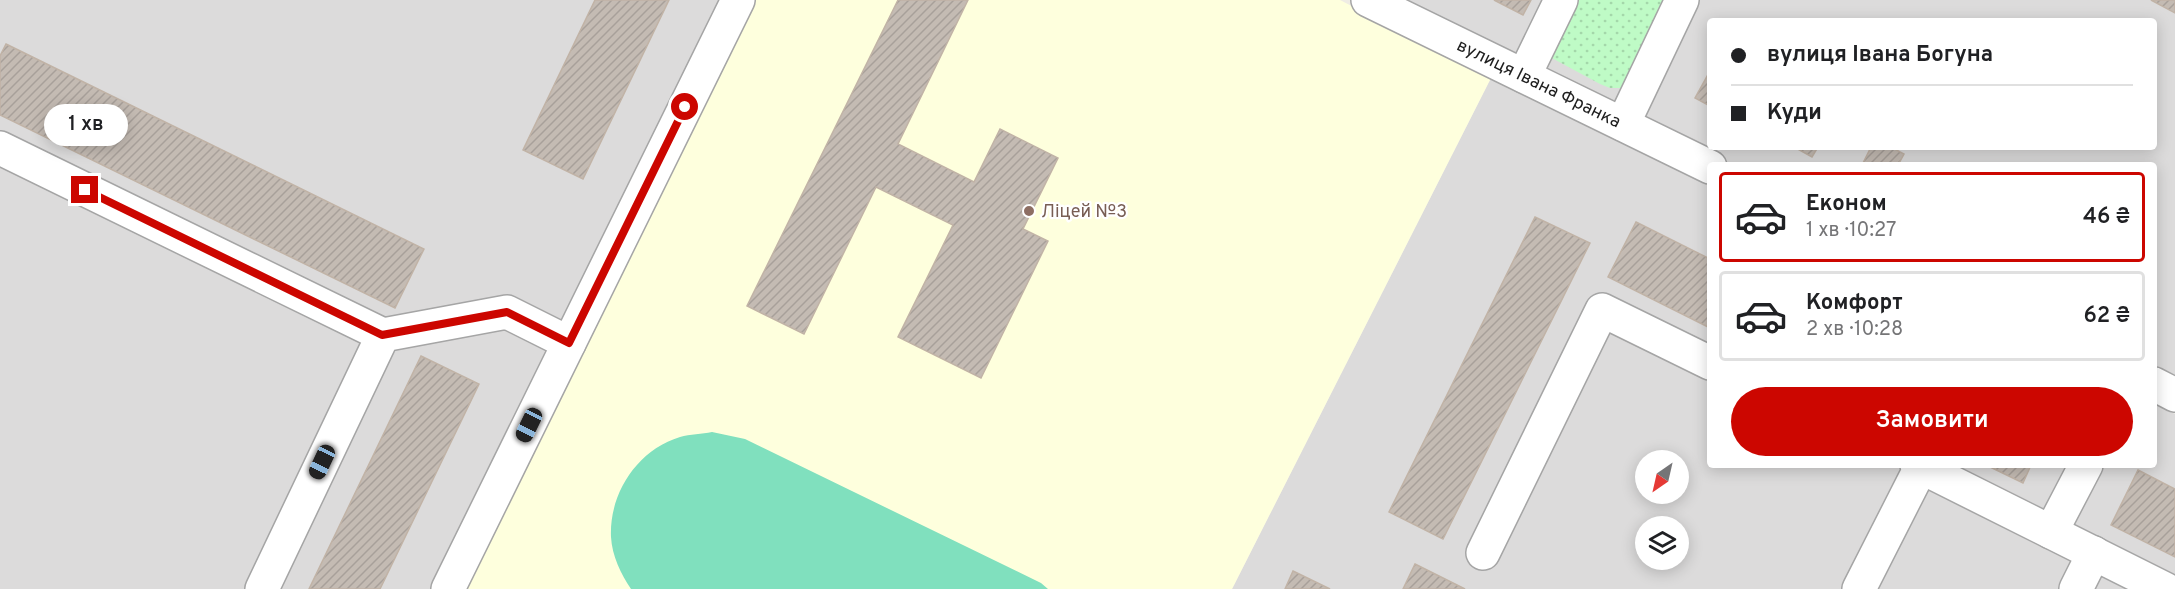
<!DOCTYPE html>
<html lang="uk">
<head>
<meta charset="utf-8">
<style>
	body { margin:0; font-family:Overpass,sans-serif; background:#f6f6f6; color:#202124; height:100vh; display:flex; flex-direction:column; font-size:22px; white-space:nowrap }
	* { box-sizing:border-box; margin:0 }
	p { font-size:20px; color:#757577 }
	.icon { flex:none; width:33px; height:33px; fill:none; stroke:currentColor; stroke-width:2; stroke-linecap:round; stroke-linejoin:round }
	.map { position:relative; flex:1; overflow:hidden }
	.sheet { position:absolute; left:1707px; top:162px; width:450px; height:306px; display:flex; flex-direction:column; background:#fff; border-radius:6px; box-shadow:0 3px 15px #0003 }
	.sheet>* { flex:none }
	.banner { position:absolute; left:1707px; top:18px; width:450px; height:132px; border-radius:6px; box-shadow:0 3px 15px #0003; display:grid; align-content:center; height:132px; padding:0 24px; background:#fff }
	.needle { width:39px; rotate:214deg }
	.controls { position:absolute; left:1635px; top:450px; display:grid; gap:12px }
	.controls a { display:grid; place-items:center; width:54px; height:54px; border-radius:50%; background:#fff; box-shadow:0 3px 15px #0003; font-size:30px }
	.end { position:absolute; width:27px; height:27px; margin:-14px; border:8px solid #cc0600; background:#fff; box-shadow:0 0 0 3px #fff }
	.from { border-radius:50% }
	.bubble { position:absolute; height:42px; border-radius:21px; background:#fff; box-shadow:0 3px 15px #0003; font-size:20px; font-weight:600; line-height:42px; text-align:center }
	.car { position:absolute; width:18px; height:36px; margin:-18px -9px; border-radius:8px; box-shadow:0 0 4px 2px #0007; background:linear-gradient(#222 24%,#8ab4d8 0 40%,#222 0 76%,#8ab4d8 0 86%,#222 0) }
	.banner b { display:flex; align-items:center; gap:21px; height:57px; font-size:22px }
	.banner b+b { border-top:2px solid #e0e0e0 }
	.banner i { width:15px; height:15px; background:#202124 }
	ul { padding:10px 0 0; list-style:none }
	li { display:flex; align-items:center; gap:18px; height:90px; margin:0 12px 9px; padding:0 12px; border:3px solid #e0e0e0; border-radius:6px }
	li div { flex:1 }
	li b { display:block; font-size:22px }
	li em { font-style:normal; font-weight:600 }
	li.on { border-color:#cc0600 }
	li>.icon { width:54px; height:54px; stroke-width:1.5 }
	.cta { display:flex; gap:12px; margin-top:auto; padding:12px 24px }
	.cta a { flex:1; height:69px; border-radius:36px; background:#cc0600; color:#fff; font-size:24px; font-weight:600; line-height:69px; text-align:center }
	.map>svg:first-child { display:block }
	.residential { fill:#dcdbdb; fill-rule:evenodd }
	.education { fill:#feffdd }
	.park { fill:url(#park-dots) }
	.pitch { fill:#80e0be }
	.building { fill:url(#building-hatch); stroke:#c1b3a6; stroke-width:1.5 }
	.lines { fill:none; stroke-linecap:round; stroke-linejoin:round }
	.minor-casing { stroke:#a5a5a5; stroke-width:36 }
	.minor { stroke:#fff; stroke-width:33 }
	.route { stroke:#cc0600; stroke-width:8 }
	.education-dot { fill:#8d6e63; stroke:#fff; stroke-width:2 }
	.labels { text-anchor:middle; stroke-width:4.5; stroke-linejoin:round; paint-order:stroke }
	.street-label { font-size:18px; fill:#1e1e1e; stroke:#fff }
	.education-label { font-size:18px; fill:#785e54; stroke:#fff; text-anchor:start }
</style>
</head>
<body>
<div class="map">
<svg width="2175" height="589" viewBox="0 0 2175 589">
	<defs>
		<pattern id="park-dots" width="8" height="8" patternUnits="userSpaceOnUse" patternTransform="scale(1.5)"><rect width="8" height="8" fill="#bffbc6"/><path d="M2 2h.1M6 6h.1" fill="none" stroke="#a4d7aa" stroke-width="1.8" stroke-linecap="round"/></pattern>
		<pattern id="building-hatch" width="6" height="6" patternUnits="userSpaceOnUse" patternTransform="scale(1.5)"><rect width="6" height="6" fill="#c4bbb3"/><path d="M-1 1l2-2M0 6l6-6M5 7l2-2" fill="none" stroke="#a8a09a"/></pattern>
	</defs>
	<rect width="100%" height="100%" fill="#efece4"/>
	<!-- residential -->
	<g class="residential">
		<polygon points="0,0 738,0 466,589 0,589"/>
		<path d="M1374 0H2175V388L2154 377V165H1715ZM1710 21H2154V147H1710Z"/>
		<path d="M1491 78 1710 186V465H2154V404L2175 414V589H1232ZM1646 460H1678V494H1646ZM1646 526H1678V560H1646Z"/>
	</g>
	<!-- education -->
	<polygon class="education" points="738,0 1340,0 1491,78 1232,589 466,589"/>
	<!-- park -->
	<polygon class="park" points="1561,0 1666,0 1629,79 1621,88 1610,88 1600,84 1537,50"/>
	<!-- pitch -->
	<path class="pitch" d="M712 432 745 439 1041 583 1048 589H631C621 574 612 556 611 537 609 494 637 450 680 437 690 434 702 434 712 432Z"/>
	<!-- building -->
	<g class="building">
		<polygon points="595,0 669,0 583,179 523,150"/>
		<polygon points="898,0 968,0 898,144 974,182 1000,129 1058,158 1023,229 1048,241 981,378 898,337 953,225 876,187 804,334 747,306"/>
		<polygon points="1494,0 1531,0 1523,15"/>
		<polygon points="2151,0 2175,0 2175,13"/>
		<polygon points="6,44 424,249 395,308 0,115 0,56"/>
		<polygon points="1710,71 1710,106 1695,98"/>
		<polygon points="1794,147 1818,147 1812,157"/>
		<polygon points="1871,147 1891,147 1904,154 1898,165 1862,165"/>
		<polygon points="1535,217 1590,243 1443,539 1389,512"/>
		<polygon points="1636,222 1710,259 1710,328 1608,277"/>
		<polygon points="421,356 479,384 380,589 309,589"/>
		<polygon points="1986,465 2031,465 2023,483"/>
		<polygon points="2138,470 2175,489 2175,557 2111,525"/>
		<polygon points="1415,564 1465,589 1403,589"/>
		<polygon points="1293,571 1330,589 1285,589"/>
	</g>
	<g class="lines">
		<defs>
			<g id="minor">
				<polyline points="1368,0 1710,167"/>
				<polyline points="1524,76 1561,0"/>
				<polyline points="1623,124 1682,0"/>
				<polyline points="0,148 383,335"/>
				<polyline points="2154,384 2175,395"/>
				<polyline points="1921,467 2165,589"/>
				<polyline points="2051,532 2086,465"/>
				<polyline points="1483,553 1602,310 1710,363"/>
				<polyline points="262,589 383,335 507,312 569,343"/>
				<polyline points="448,589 738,0"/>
				<polyline points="1859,589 1921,467 1917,465"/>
				<polyline points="2076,589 2094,553"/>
			</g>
		</defs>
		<!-- minor casing -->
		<use href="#minor" class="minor-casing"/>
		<!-- minor -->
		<use href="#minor" class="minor"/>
	</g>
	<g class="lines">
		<!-- route -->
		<polyline class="route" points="85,190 382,335 507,312 569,343 685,107"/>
	</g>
	<!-- markers -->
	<circle class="education-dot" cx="1029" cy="211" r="6"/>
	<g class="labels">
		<!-- street labels -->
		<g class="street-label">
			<text transform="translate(1539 83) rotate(26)" y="6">вулиця Івана Франка</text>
		</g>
		<!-- education labels -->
		<g class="education-label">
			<text x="1041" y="217">Ліцей №3</text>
		</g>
	</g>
</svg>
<div class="controls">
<a><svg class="needle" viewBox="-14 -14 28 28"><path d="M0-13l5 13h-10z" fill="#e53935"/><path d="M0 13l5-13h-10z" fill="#757577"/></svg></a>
<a><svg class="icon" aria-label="layers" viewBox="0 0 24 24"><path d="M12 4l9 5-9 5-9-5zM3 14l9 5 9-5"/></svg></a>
</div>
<i class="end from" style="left:685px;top:107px"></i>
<i class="end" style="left:85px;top:190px"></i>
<div class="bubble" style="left:44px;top:104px;width:84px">1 хв</div>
<i class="car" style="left:529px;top:425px;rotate:206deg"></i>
<i class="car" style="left:322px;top:462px;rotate:205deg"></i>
<div class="banner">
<b><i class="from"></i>вулиця Івана Богуна</b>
<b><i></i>Куди</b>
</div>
<section class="sheet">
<ul>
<li class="on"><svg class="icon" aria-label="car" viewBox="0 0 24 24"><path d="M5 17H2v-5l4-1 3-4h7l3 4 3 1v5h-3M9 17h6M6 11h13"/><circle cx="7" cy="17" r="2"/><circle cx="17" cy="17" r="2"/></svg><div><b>Економ</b><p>1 хв · 10:27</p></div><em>46 ₴</em></li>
<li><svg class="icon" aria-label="car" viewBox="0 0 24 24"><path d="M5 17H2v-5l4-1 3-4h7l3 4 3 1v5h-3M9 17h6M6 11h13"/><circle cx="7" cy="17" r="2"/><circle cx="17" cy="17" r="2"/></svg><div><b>Комфорт</b><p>2 хв · 10:28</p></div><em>62 ₴</em></li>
</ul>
<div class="cta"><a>Замовити</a></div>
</section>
</div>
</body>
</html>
